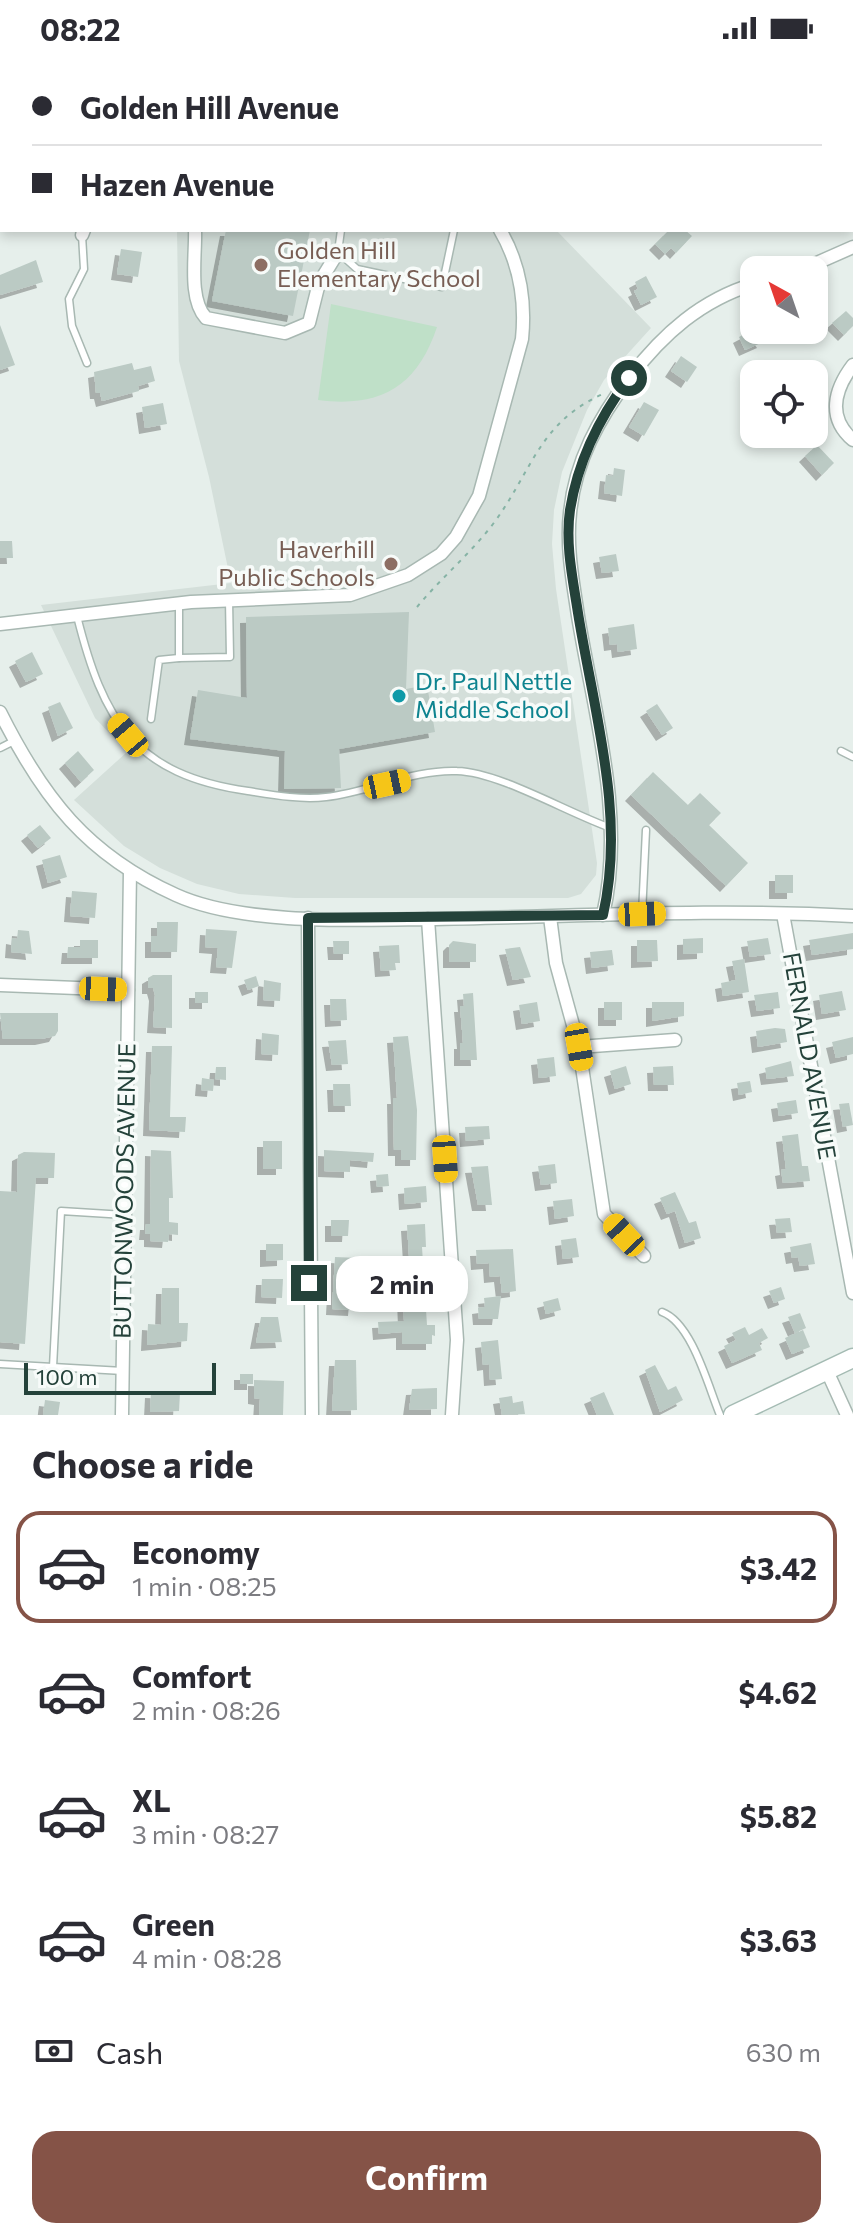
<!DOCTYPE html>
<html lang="en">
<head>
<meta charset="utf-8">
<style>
	body { margin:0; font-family:Commissioner,sans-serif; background:#f7f7f7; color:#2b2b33; height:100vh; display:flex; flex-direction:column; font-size:30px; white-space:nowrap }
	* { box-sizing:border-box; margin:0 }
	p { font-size:26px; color:#7c7c81 }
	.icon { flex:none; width:44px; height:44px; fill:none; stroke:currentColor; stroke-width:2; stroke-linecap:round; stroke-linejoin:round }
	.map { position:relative; height:1359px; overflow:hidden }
	.side { display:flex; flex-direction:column; background:#fff; flex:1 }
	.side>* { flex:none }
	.hud { position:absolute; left:0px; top:0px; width:854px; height:176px; box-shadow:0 4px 12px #0003; display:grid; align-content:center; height:176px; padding:0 32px; background:#fff }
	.needle { width:52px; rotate:320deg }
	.buttons { position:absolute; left:740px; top:200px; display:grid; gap:16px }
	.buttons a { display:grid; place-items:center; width:88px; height:88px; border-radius:16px; background:#fff; box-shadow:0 4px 12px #0003; font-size:40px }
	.scale { position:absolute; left:24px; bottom:20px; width:192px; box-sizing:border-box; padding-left:8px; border:4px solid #24423a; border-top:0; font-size:22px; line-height:28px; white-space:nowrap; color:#24423a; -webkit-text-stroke:6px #f7fbf9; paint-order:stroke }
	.end { position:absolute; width:36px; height:36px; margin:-18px; border:10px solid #24423a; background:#fff; box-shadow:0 0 0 4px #fff }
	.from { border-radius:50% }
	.bubble { position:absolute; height:56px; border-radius:24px; background:#fff; box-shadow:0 4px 12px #0003; font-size:26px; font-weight:700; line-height:56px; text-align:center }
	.car { position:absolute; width:24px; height:48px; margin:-24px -12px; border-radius:10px; box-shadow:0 0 6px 2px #0007; background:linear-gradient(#f5c518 24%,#345 0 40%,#f5c518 0 76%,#345 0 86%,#f5c518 0) }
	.hud b { display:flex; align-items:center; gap:28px; height:76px; font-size:30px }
	.hud b+b { border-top:2px solid #e1e1e2 }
	.hud i { width:20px; height:20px; background:#2b2b33 }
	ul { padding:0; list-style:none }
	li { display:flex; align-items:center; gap:24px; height:112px; margin:0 16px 12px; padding:0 16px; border:4px solid transparent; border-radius:24px }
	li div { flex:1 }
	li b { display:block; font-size:30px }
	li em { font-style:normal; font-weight:700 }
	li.active { border-color:#855347 }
	li>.icon { width:72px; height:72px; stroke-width:1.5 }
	h2 { padding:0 32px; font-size:36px; line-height:96px }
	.pay { display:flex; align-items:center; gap:20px; height:88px; padding:0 32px; font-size:30px }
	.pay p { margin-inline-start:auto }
	.action { display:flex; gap:16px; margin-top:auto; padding:16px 32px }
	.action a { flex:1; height:92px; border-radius:24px; background:#855347; color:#fff; font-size:32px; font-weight:700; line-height:92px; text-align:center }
	.status { display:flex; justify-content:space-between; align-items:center; height:56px; padding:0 40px; background:#fff; direction:ltr }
	.status svg { height:22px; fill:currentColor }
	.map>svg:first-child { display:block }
	.built { fill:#d4dfda }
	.garden { fill:#bfe0c8 }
	.building { fill:#bbcac4; filter:url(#shadow) }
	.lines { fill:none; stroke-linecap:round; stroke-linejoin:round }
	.lane-casing { stroke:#a8b8b2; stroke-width:9 }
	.street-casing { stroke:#a8b8b2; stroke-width:15 }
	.secondary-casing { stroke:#a4bbb3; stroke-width:21 }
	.path { stroke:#86b3a5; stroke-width:2; stroke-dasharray:4 6; stroke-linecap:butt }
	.lane { stroke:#fff; stroke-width:6 }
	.street { stroke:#fff; stroke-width:12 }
	.secondary { stroke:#fff; stroke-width:18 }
	.route { stroke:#24423a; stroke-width:10 }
	.education-dot { fill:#8d6e63; stroke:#f7fbf9; stroke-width:3 }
	.culture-dot { fill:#0f9aa8; stroke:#f7fbf9; stroke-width:3 }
	.labels { text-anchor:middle; stroke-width:7; stroke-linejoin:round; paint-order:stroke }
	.education-label { font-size:24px; fill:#785e54; stroke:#f7fbf9; text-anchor:start }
	.culture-label { font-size:24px; fill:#0d838f; stroke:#f7fbf9; text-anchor:start }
	.street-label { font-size:24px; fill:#24423a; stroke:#f7fbf9 }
</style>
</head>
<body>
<div class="status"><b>08:22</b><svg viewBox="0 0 49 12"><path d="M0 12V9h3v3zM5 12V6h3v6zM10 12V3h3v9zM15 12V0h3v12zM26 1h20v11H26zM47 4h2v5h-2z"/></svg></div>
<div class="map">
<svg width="853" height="1359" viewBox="0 0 853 1359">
	<defs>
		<filter id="shadow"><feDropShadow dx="-6" dy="6" stdDeviation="0" flood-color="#0004"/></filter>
	</defs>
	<rect width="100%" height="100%" fill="#e6efeb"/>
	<!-- built -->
	<polygon class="built" points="177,174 556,174 651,272 604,324 587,354 562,416 554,454 552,488 556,533 597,807 596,819 581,838 568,842 295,842 239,838 197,828 160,812 124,790 74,744 127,696 95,662 41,549 231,527 209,421 179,305"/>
	<!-- garden -->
	<path class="garden" d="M331 248 437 271C417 331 380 352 318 344Z"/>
	<!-- building -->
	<g class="building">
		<polygon points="226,174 310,174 293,260 212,245"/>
		<polygon points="669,174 685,174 692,180 676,197 671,192 665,198 655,188"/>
		<polygon points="121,193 142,196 138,221 117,218"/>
		<polygon points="36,204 43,226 0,239 0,219"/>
		<polygon points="646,220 657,241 641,249 634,235 638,233 635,226"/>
		<polygon points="846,255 853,262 853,270 844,279 832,267"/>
		<polygon points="0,269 15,309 0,314"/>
		<polygon points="754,273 763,286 745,294 739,281"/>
		<polygon points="681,300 697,311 687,326 671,315"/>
		<polygon points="132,307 134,314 151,310 155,325 138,330 139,335 102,345 100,337 96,337 94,316"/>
		<polygon points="644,346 659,354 644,380 629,371"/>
		<polygon points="163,347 167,368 145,372 142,351"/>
		<polygon points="817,389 834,407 822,419 805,400"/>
		<polygon points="614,412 625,414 622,440 604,437 606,419 613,420"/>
		<polygon points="0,485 12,485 13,502 0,502"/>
		<polygon points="616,498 619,515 602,517 599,501"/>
		<polygon points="409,556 406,633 427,629 435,676 339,693 341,732 284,733 285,695 190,683 198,634 247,642 246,561"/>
		<polygon points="634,568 637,593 618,596 617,588 610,589 608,572"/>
		<polygon points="32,596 43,618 26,626 15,605"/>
		<polygon points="60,646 73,672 58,680 48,651"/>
		<polygon points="657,648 673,672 662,679 646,655"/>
		<polygon points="78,695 94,714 81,726 65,707"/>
		<polygon points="653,716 688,749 700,737 721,757 709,769 748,807 726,830 631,739"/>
		<polygon points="40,769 51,782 38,792 27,779"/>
		<polygon points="60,799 67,821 48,827 42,804"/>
		<rect x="775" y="819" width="18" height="18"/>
		<polygon points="72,835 97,837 95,862 70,860"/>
		<polygon points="157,866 178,866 177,896 151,896 151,880 157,880"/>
		<polygon points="206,873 237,875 232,912 216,911 218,892 205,891"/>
		<polygon points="18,874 29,875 32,898 11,896 12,882 17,883"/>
		<polygon points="853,877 853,893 812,899 809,884"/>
		<polygon points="703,882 703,897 683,898 683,883"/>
		<polygon points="768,882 771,898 750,901 747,885"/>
		<polygon points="80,884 98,884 98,902 67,902 68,891 80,891"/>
		<polygon points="637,884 657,884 658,905 637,906"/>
		<polygon points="333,885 349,885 349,898 334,898"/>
		<polygon points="453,885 476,888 476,906 449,906 449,889"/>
		<polygon points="399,889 400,907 395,907 396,914 381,915 379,890"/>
		<polygon points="520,891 531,921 513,924 505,893"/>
		<polygon points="612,894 614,909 592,912 590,896"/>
		<polygon points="744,903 749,936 723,940 721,927 736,924 732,905"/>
		<polygon points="153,919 172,919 172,972 153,971 155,939 153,932 148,932 148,922"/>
		<polygon points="256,920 259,930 248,934 244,924"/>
		<polygon points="264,924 281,927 280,945 263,944"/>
		<polygon points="842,935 846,954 822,958 819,939"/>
		<rect x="195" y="936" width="13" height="11"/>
		<polygon points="778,936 780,952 757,955 754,939"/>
		<polygon points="473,937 477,1004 460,1004 460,987 463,987 460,950 464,950 463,938"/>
		<polygon points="330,943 346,943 347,964 331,965"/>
		<polygon points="537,946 540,965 522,968 519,949"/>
		<rect x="604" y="946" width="18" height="18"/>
		<polygon points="652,946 684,946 684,960 652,965"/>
		<polygon points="0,957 58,957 58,975 55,980 41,983 3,983"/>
		<polygon points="775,972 785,973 787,986 758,991 756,975"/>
		<polygon points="262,977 279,979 278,999 261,998"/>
		<polygon points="408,980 417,1054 416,1104 401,1104 401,1094 394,1094 393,1042 397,1042 393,981"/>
		<polygon points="853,981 853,998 836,1002 832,986"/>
		<polygon points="346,984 348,1008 332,1009 328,985"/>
		<polygon points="152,990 172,990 170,1061 186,1061 185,1076 149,1074"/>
		<polygon points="554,1001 556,1020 539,1022 537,1003"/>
		<polygon points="791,1005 794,1020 767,1023 765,1012"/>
		<polygon points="626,1010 631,1028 615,1033 610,1015"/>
		<polygon points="673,1010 674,1029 654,1029 653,1011"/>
		<polygon points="216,1011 226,1011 226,1024 215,1023"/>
		<polygon points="202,1022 214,1024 213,1035 201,1034"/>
		<polygon points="750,1025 752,1036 739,1039 737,1027"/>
		<polygon points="333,1028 350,1028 351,1050 334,1050"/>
		<polygon points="796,1044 798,1057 779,1060 777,1047"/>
		<polygon points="849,1047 853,1069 843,1071 839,1048"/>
		<polygon points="489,1070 490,1083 466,1085 465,1071"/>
		<polygon points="798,1078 802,1110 808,1110 810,1125 783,1127 781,1114 786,1113 782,1080"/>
		<rect x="263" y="1085" width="19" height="28"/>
		<polygon points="151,1094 171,1095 173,1142 169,1142 169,1166 178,1167 178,1179 169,1178 168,1186 150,1185 150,1178 145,1178 146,1168 150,1168"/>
		<polygon points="324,1094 374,1097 373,1106 350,1104 350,1116 324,1115"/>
		<polygon points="24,1096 55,1097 54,1122 36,1122 25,1288 0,1286 0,1135 17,1136 18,1099"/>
		<polygon points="555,1108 557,1127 541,1129 538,1110"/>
		<polygon points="488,1110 492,1149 478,1149 471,1111"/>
		<polygon points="388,1118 389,1130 377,1131 376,1119"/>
		<polygon points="426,1130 427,1146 405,1148 404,1132"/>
		<polygon points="675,1136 689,1167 696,1165 701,1182 685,1187 675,1155 667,1158 660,1142"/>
		<polygon points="572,1143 574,1160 555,1163 553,1145"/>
		<polygon points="790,1162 792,1176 777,1177 775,1163"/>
		<polygon points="331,1164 349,1164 348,1180 331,1180"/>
		<polygon points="425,1168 426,1191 422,1191 427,1269 435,1269 435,1280 432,1279 432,1288 402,1288 402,1276 379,1278 378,1266 404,1265 403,1239 412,1239 409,1210 388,1210 387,1200 409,1200 407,1169"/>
		<polygon points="576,1182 579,1201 563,1203 561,1184"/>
		<polygon points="811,1187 815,1208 800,1210 798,1201 792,1202 790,1191"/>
		<polygon points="266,1188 283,1188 283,1204 266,1205"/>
		<polygon points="513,1193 516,1235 502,1237 500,1220 490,1221 489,1207 477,1208 476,1194"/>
		<polygon points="335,1201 359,1202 359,1219 365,1219 364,1243 355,1243 354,1254 332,1253"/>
		<polygon points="262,1223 283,1223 282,1242 261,1241"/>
		<polygon points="781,1231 785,1243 774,1247 769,1235"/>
		<polygon points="162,1232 179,1232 179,1267 188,1267 187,1285 147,1289 148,1268 161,1269"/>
		<polygon points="501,1240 498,1263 479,1263 478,1252 485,1251 484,1242"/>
		<polygon points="558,1242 561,1254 546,1258 543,1246"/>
		<polygon points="800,1257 806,1272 795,1277 788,1261"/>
		<polygon points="261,1261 278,1261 282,1286 256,1287"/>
		<polygon points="745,1271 749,1279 762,1272 768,1282 759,1287 762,1294 732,1307 724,1290 736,1284 732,1277"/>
		<polygon points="803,1274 810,1291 792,1298 785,1282"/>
		<polygon points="498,1284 502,1323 490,1324 489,1308 483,1309 481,1286"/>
		<polygon points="335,1304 356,1304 357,1354 332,1355"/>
		<polygon points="655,1309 668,1334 676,1330 683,1344 660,1356 645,1314"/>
		<rect x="240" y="1318" width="13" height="10"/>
		<polygon points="254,1324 284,1325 283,1359 259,1359 260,1343 254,1342"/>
		<polygon points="437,1332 437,1353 409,1354 412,1333"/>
		<polygon points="151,1336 180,1337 179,1355 150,1356"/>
		<polygon points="604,1336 614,1359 597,1359 590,1342"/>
		<polygon points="512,1340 513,1347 523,1345 525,1358 502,1359 499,1342"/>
		<polygon points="45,1344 60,1346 58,1359 43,1359"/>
	</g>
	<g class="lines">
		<defs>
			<g id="lane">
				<polyline points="341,174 338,196 357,213 442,231 454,174"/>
				<polyline points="82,179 84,213 69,243 72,270 87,307"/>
				<polyline points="179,547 179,602 230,601 229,544"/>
				<path d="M77 560C103 664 134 719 248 735 273 739 301 744 326 741 370 736 414 713 457 715 499 716 568 757 611 772"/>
				<polyline points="151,663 159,604 179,602"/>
				<polyline points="0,692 14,685"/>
				<polyline points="841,695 853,701"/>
				<polyline points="642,858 646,774"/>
				<path d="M662 1256C692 1267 708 1330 720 1359"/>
				<polyline points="0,1308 123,1315"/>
				<polyline points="53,1311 61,1155 125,1159"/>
			</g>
			<g id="street">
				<polyline points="625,0 630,2"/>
				<polyline points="0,1 2,2"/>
				<polyline points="852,161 853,163"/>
				<path d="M195 174C196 199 188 243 206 262L285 277 309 267 319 227 338 196"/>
				<polyline points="82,179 84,174"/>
				<polyline points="801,214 853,191"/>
				<path d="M853 309C834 334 827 362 853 384"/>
				<path d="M0 568 191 546 350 539 408 519 441 498 456 481 479 440 522 283C526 243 520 208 500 174"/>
				<path d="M0 656C43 742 87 799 176 839 242 869 356 864 428 863 570 861 712 852 853 860"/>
				<polyline points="783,858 853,1237"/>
				<path d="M603 859C626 760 594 658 578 560 573 526 566 491 570 457 575 405 599 362 630 321 663 278 701 244 754 228"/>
				<polyline points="550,861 556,907 579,991 604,1158 644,1200"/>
				<polyline points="308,862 312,1359"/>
				<polyline points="428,863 457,1284 452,1359"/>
				<polyline points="0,929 128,934"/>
				<polyline points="579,991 675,984"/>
				<polyline points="827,1315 847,1359"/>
				<polyline points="122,1359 130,815"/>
			</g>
			<polyline id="secondary" points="733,1359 853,1302"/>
		</defs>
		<!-- lane casing -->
		<use href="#lane" class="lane-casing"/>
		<!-- street casing -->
		<use href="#street" class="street-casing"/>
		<!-- secondary casing -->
		<use href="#secondary" class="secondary-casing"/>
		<!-- path -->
		<path class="path" d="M417 551C441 522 470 498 493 468 532 416 538 367 603 338"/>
		<!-- lane -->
		<use href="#lane" class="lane"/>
		<!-- street -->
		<use href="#street" class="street"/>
		<!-- secondary -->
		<use href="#secondary" class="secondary"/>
	</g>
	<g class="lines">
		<!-- route -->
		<path class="route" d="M309 1227 308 862 603 859C626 759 594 657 578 557 573 524 565 488 570 454 578 404 599 362 629 322"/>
	</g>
	<!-- markers -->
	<g class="education-dot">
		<circle cx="261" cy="209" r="8"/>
		<circle cx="391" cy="508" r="8"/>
	</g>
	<circle class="culture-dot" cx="399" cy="640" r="8"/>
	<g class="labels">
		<!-- education labels -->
		<g class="education-label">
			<text x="277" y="203">Golden Hill<tspan x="277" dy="28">Elementary School</tspan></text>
			<text x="375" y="502" text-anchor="end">Haverhill<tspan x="375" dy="28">Public Schools</tspan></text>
		</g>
		<!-- culture labels -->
		<g class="culture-label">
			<text x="415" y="634">Dr. Paul Nettle<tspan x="415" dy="28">Middle School</tspan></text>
		</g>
		<!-- street labels -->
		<g class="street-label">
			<text transform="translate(809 1000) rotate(80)" y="8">FERNALD AVENUE</text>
			<text transform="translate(125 1135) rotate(-89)" y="8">BUTTONWOODS AVENUE</text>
		</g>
	</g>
</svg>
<div class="buttons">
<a><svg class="needle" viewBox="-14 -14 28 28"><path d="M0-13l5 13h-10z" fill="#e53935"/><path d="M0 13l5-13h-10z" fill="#7c7c81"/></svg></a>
<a><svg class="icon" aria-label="locate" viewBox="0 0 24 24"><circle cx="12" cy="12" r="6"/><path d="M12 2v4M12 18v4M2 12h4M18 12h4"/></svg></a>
</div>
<div class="scale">100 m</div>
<i class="end from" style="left:629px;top:322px"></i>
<i class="end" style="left:309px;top:1227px"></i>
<div class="bubble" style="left:336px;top:1200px;width:132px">2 min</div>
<i class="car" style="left:128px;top:679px;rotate:320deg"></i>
<i class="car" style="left:387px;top:728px;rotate:78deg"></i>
<i class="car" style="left:642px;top:858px;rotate:88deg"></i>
<i class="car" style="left:103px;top:933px;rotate:92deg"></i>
<i class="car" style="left:579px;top:991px;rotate:170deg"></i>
<i class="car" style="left:445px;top:1103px;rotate:176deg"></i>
<i class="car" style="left:624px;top:1179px;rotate:317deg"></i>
<div class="hud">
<b><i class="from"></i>Golden Hill Avenue</b>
<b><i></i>Hazen Avenue</b>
</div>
</div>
<section class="side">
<h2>Choose a ride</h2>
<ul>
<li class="active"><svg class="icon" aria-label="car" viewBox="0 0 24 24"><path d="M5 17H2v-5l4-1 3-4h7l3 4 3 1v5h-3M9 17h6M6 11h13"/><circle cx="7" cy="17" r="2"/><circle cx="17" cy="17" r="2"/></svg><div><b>Economy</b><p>1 min · 08:25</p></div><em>$3.42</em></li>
<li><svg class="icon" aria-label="car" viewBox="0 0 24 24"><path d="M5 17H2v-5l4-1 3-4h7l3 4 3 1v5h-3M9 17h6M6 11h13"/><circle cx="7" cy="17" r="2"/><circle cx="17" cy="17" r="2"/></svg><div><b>Comfort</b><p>2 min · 08:26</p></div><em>$4.62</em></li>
<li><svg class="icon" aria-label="car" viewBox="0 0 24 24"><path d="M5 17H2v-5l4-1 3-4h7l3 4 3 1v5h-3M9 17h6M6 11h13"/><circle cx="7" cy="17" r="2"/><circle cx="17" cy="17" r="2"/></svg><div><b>XL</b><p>3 min · 08:27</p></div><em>$5.82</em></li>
<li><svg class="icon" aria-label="car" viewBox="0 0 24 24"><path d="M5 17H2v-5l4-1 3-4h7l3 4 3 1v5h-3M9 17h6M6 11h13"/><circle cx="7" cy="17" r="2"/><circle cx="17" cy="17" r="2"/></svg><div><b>Green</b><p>4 min · 08:28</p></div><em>$3.63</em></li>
</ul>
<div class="pay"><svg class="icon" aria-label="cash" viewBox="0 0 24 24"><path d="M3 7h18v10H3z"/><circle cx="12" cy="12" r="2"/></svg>Cash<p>630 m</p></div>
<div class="action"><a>Confirm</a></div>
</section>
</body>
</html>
